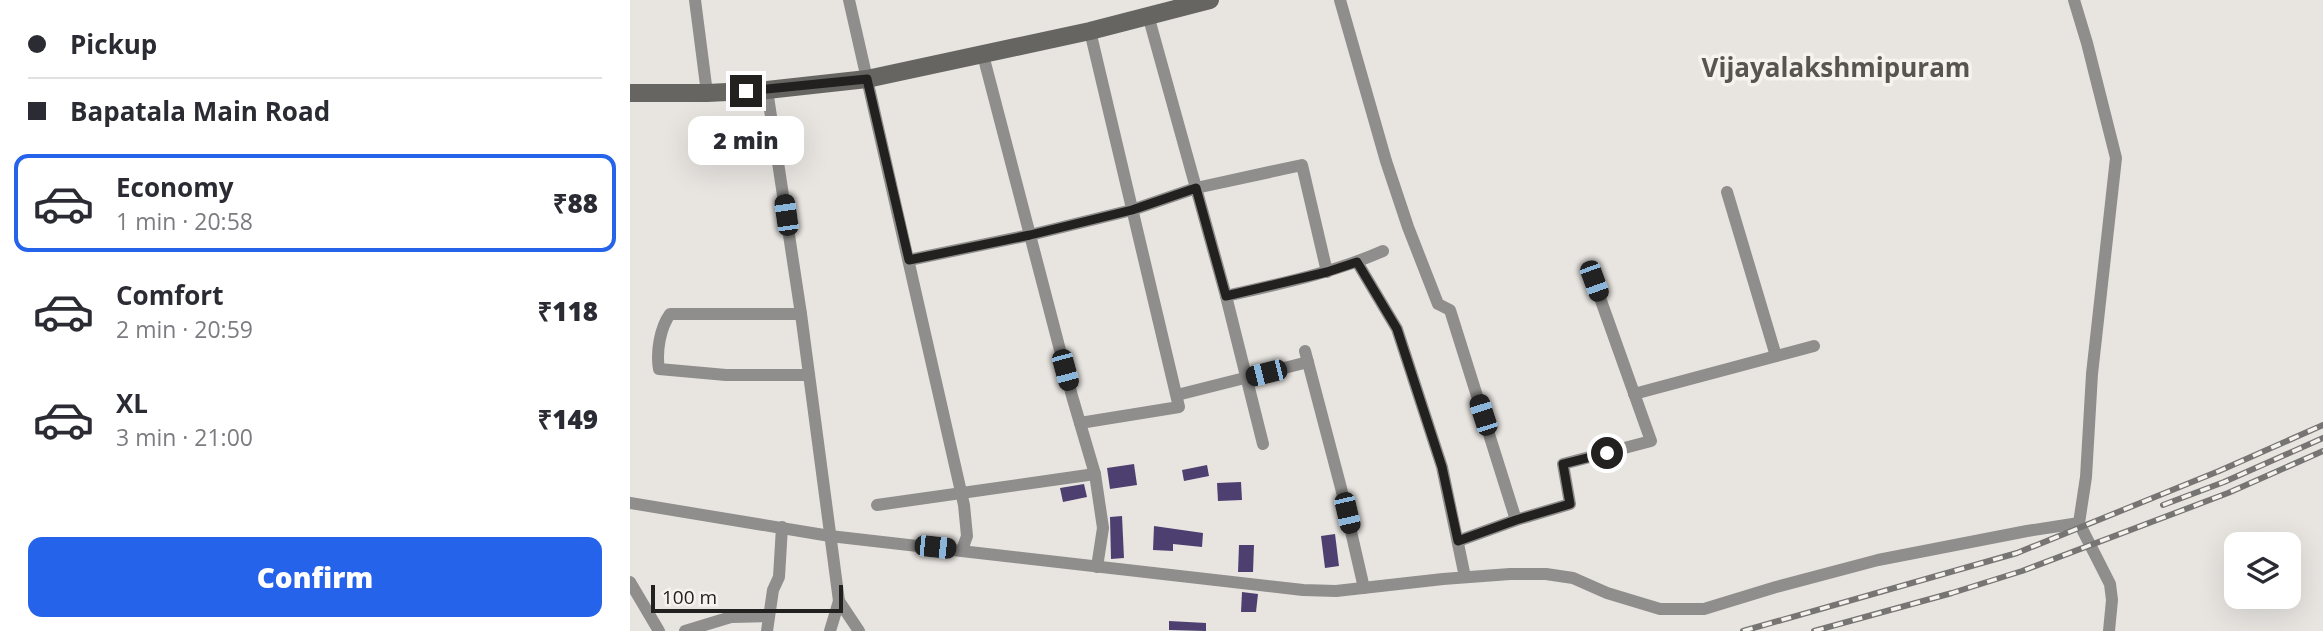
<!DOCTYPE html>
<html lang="en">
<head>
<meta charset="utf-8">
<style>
	body { margin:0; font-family:"Open Sans",sans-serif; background:#f2f2f3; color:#2b2b33; height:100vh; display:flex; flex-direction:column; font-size:26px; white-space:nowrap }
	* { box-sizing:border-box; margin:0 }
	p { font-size:23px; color:#7c7c81 }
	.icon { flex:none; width:38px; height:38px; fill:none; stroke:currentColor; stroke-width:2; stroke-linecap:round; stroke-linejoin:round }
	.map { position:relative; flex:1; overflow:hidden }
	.sheet { display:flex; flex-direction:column; background:#fff; width:630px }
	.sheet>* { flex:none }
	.guide { display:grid; align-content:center; height:154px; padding:0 28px; background:#fff }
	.buttons { position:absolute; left:1594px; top:532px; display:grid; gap:14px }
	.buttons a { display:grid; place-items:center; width:77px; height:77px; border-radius:14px; background:#fff; box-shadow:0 7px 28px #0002; font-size:35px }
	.scale { position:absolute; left:21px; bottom:18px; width:192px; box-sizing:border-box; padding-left:7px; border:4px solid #222120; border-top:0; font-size:19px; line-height:24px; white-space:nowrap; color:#222120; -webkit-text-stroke:5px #f6f2ee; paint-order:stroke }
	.end { position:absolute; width:32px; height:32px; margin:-16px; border:9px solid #222120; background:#fff; box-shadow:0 0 0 4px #fff }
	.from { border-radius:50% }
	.bubble { position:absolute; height:49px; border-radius:14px; background:#fff; box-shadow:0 7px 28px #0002; font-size:23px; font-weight:800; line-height:49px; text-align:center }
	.car { position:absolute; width:21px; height:42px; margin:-21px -10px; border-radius:9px; box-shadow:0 0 5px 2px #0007; background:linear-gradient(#222 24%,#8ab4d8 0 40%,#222 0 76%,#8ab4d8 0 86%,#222 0) }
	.guide b { display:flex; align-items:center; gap:24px; height:66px; font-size:26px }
	.guide b+b { border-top:2px solid #e1e1e2 }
	.guide i { width:18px; height:18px; background:#2b2b33 }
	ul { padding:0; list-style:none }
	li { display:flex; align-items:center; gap:21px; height:98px; margin:0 14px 10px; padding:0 14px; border:4px solid transparent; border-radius:14px }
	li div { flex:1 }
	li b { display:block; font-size:26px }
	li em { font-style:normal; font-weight:800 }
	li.selected { border-color:#2563eb }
	li>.icon { width:63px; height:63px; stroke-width:1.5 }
	.action { display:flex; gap:14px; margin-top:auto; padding:14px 28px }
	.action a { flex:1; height:80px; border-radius:14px; background:#2563eb; color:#fff; font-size:28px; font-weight:800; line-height:80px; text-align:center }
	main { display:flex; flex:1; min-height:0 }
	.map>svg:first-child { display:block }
	.building { fill:#4d4071 }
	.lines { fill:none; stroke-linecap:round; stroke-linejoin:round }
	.street { stroke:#8f8e8c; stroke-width:12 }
	.secondary { stroke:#666562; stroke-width:18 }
	.rail-casing { stroke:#777573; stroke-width:6 }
	.rail { stroke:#f6f2ee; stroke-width:3.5; stroke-dasharray:10; stroke-linecap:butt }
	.route { stroke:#222120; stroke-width:9 }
	.labels { text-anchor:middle; stroke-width:7; stroke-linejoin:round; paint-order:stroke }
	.neighbourhood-label { font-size:26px; font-weight:bold; fill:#585551; stroke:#f6f2ee }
</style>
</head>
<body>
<main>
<section class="sheet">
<div class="guide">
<b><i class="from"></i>Pickup</b>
<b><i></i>Bapatala Main Road</b>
</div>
<ul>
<li class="selected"><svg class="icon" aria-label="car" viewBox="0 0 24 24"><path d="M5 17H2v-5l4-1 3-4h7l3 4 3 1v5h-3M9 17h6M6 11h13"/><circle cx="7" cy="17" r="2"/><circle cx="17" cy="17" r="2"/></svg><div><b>Economy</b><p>1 min · 20:58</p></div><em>₹88</em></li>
<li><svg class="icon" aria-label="car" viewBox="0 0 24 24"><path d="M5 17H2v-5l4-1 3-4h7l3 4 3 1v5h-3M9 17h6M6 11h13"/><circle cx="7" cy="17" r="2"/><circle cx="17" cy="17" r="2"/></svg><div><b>Comfort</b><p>2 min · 20:59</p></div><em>₹118</em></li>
<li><svg class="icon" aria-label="car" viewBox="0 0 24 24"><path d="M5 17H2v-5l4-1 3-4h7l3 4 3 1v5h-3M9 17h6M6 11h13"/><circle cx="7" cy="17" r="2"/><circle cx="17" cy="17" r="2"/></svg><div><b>XL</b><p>3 min · 21:00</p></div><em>₹149</em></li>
</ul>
<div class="action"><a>Confirm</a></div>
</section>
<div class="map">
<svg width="1693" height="631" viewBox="0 0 1693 631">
	<rect width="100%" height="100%" fill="#e8e5e1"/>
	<!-- building -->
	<g class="building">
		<polygon points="504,464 507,485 480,489 477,468"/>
		<polygon points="577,465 579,476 554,481 552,470"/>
		<polygon points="611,482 612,500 588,501 587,483"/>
		<polygon points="454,484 457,497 433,502 430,488"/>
		<polygon points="492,516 494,558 481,559 480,517"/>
		<polygon points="524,526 573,533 572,547 543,544 543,551 523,550"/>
		<polygon points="705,534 709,566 695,568 691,536"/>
		<polygon points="609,545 624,545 623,572 608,572"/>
		<polygon points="612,592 628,594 626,612 611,612"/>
		<polygon points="539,621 576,623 576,631 539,630"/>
	</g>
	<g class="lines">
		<!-- street -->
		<g class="street">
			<polyline points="65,0 77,93"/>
			<polyline points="219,0 334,505 337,536 332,550"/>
			<polyline points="710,0 756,161 778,227 808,304 820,310 886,520"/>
			<polyline points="1444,0 1457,43 1486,158 1462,374 1456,477 1449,523 1480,584 1482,600 1479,631"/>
			<polyline points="518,15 596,296 633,444"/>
			<polyline points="353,55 442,396 465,474 473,528 467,567"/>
			<polyline points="137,90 171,314 209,601 229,631"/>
			<polyline points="1097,192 1146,356"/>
			<polyline points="279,260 400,235 502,210 566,188 672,165 697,272"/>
			<polyline points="727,262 767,329 812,467 835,577"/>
			<path d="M596 296C649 284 703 273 753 251"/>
			<path d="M171 314H40C30 328 26 352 29 369L96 375H179"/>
			<polyline points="675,351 711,488 734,588"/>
			<polyline points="1004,394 1184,346"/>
			<polyline points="547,395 678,362"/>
			<polyline points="450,423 549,407 460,31"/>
			<polyline points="0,503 200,536 673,590 706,591 813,579 880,574 916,574 943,578 977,593 1030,609 1074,609 1146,587 1248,560 1397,531 1449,523"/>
			<polyline points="247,505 465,474"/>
			<polyline points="828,541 886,520 940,504 933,464 1021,441 964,281"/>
			<polyline points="0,582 29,631"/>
			<polyline points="55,631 101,617 139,616"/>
			<polyline points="137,631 143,590 149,577 152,527"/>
			<polyline points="200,631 209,601"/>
		</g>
		<!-- secondary -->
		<polyline class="secondary" points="0,93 77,93 137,90 237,79 460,31 580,0"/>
		<defs>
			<g id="rail">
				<polyline points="1533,505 1594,482 1693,438"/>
				<polyline points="1113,631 1387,553 1589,471 1693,425"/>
				<polyline points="1184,631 1322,593 1392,571 1598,493 1693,451"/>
			</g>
		</defs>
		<!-- rail casing -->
		<use href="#rail" class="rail-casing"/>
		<!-- rail -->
		<use href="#rail" class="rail"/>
	</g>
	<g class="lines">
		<!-- route -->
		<polyline class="route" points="116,91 237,79 279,260 400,235 502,210 566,188 596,296 697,272 727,262 767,329 812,467 828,541 886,520 940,504 933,464 977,453"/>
	</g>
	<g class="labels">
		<!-- neighbourhood labels -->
		<g class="neighbourhood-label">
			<text x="1206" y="77">Vijayalakshmipuram</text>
		</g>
	</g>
</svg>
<div class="buttons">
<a><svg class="icon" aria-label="layers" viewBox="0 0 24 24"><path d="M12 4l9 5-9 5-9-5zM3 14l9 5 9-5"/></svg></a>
</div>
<div class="scale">100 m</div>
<i class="end from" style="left:977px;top:453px"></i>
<i class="end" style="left:116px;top:91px"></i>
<div class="bubble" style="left:58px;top:116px;width:116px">2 min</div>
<i class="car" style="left:156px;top:215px;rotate:352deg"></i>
<i class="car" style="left:964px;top:281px;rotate:160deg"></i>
<i class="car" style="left:435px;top:370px;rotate:165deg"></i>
<i class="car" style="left:636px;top:373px;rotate:256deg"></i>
<i class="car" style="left:853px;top:415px;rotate:342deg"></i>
<i class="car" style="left:717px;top:513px;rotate:167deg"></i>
<i class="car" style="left:305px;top:547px;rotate:96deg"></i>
</div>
</main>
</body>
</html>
